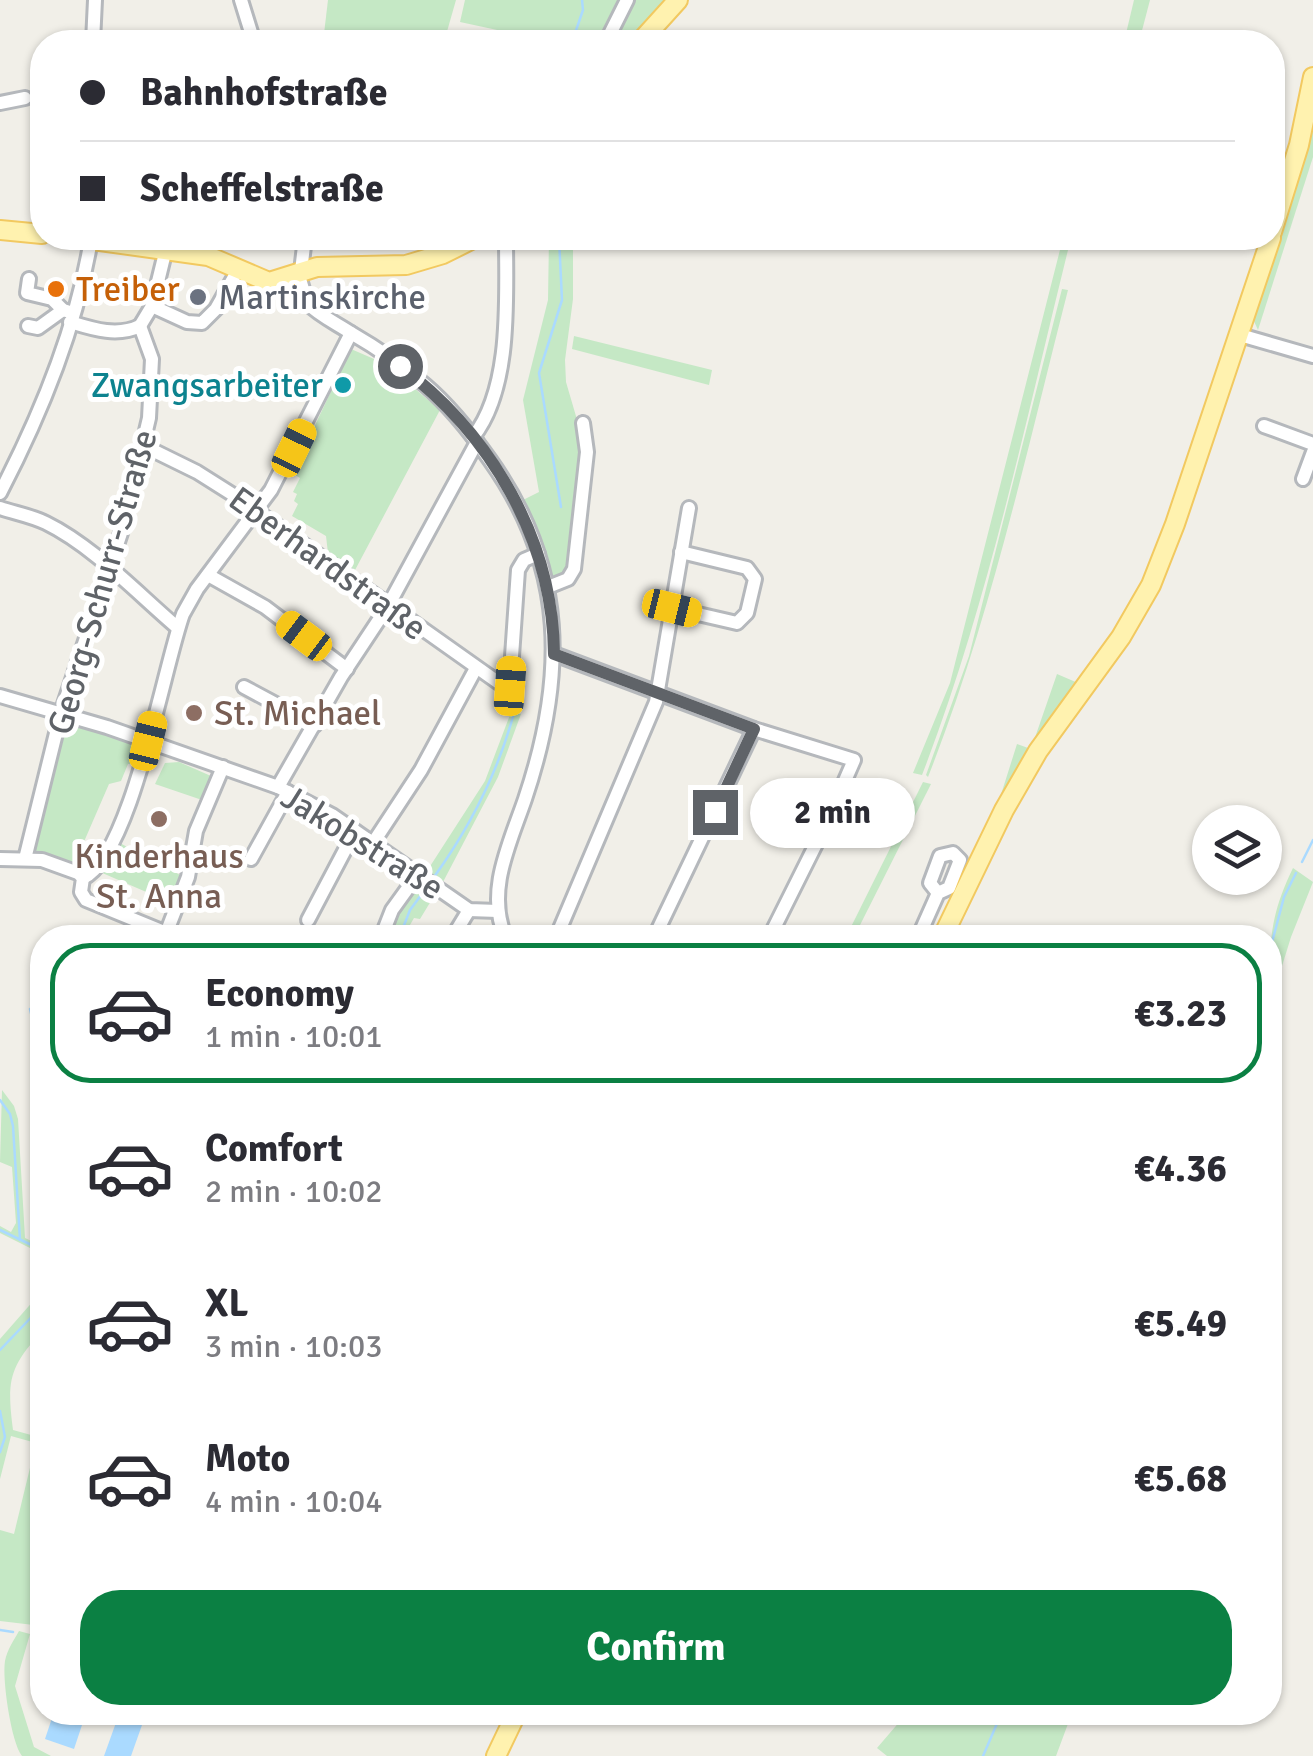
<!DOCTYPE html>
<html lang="en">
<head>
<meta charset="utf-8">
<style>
	body { margin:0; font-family:Signika,sans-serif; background:#f7f7f7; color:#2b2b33; height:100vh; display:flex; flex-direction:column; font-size:38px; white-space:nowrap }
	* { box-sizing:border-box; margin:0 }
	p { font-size:32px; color:#7c7c81 }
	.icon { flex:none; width:55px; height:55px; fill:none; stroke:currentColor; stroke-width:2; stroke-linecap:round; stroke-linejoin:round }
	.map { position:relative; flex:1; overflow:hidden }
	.drawer { position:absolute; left:30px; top:925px; width:1252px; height:800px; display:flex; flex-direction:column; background:#fff; border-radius:40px; box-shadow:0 2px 8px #0004 }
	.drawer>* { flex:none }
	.hud { position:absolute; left:30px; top:30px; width:1255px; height:220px; border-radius:40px; box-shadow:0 2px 8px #0004; display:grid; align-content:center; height:220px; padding:0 50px; background:#fff }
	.buttons { position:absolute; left:1192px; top:805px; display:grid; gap:20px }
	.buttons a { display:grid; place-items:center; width:90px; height:90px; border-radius:50%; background:#fff; box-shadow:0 2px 8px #0004; font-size:50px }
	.end { position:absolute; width:45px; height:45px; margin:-22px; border:12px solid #5f6368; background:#fff; box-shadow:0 0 0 5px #fff }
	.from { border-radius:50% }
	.bubble { position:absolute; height:70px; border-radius:35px; background:#fff; box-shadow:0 2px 8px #0004; font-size:32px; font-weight:800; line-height:70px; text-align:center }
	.car { position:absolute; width:30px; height:60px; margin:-30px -15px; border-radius:12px; box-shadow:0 0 8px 2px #0007; background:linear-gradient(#f5c518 24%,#345 0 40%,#f5c518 0 76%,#345 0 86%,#f5c518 0) }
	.hud b { display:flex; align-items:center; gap:35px; height:95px; font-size:38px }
	.hud b+b { border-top:2px solid #e1e1e2 }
	.hud i { width:25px; height:25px; background:#2b2b33 }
	ul { padding:18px 0 0; list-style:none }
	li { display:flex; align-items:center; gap:30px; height:140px; margin:0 20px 15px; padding:0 30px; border:5px solid transparent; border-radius:40px }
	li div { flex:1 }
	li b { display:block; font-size:38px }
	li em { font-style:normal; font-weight:800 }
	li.current { border-color:#0b8043 }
	li>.icon { width:90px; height:90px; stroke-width:1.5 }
	.button { display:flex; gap:20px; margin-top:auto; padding:20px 50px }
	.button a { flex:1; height:115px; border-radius:40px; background:#0b8043; color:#fff; font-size:40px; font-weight:800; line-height:115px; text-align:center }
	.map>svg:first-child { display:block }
	.green { fill:#c5e8c5 }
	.water { fill:#aadaff }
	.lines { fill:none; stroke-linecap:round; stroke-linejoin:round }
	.stream { stroke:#aadaff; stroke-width:2.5 }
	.minor-casing { stroke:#b5b8bc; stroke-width:18 }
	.major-casing { stroke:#f2c960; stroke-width:22 }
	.minor { stroke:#fff; stroke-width:12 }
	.major { stroke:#fff2af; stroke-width:18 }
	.route { stroke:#5f6368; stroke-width:12 }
	.food-dot { fill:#e8710a; stroke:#fff; stroke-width:4 }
	.worship-dot { fill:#6b7280; stroke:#fff; stroke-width:4 }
	.culture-dot { fill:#0f9aa8; stroke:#fff; stroke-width:4 }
	.education-dot { fill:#8d6e63; stroke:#fff; stroke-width:4 }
	.labels { text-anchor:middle; stroke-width:10; stroke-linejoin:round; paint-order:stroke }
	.food-label { font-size:35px; fill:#c56008; stroke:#fff; text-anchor:start }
	.worship-label { font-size:35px; fill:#5b616d; stroke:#fff; text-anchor:start }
	.culture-label { font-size:35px; fill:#0d838f; stroke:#fff; text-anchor:end }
	.street-label { font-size:35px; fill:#5f6368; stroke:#fff }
	.education-label { font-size:35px; fill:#785e54; stroke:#fff; text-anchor:start }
</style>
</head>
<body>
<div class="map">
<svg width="1313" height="1756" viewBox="0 0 1313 1756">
	<rect width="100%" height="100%" fill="#f1efe8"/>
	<!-- green -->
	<g class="green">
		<polygon points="328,0 456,0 444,42 323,42"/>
		<polygon points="465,0 617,0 618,5 602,42 553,42 460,22"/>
		<polygon points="636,0 665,0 628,42 610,42 630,3"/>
		<polygon points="1134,0 1150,0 1139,42 1124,42"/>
		<polygon points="1313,107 1313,157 1258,330 1253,319"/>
		<polygon points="549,238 573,238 573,299 565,360 566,382 585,447 571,571 559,578 551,575 523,500 539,492 523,400 548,300"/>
		<path d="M1063 238H1071C1026 418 989 602 922 775L913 773 950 683Z"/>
		<path d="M1062 289 1068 290C1026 454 990 620 928 777L926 775 969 656Z"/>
		<polygon points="574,336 712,370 709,385 572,349"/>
		<polygon points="351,349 381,362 379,370 399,380 401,377 440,410 354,572 328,553 326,536 292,516 298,504 294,501 297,494 293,492 300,478 295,475 303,460 300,457"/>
		<polygon points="1057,674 1078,683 998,804 1017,744 1031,749"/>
		<polygon points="511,712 521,714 498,777 443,882 427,871 485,781"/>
		<polygon points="71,724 136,745 140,751 135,763 128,764 121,781 109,784 73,867 36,852 34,848 66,727"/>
		<polygon points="179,762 211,776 202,800 155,784 165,763"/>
		<polygon points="923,782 931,784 854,937 846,937"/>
		<polygon points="116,841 184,877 174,904 100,872"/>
		<path d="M1293 868 1313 882 1291 937 1270 1005C1270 948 1267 921 1293 868Z"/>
		<polygon points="418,884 434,896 420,919 414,918 403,937 387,938 392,918"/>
		<polygon points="2,1090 14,1106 18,1119 25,1238 42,1246 42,1254 0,1233 0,1226 11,1232 16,1223 12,1167 0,1162"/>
		<path d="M42 1291V1332C8 1367 7 1383 13 1430L42 1438V1626L0 1621V1530L14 1534 36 1443 11 1436 0 1479V1339Z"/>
		<path d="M19 1631 30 1634 15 1686 34 1747 51 1756H22C11 1742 2 1679 5 1661 7 1650 14 1640 19 1631Z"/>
		<polygon points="907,1713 907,1712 1072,1713 1056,1756 887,1756 877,1748"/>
	</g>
	<!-- water -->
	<g class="water">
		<polygon points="54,1712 86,1713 74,1749 45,1739"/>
		<polygon points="118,1717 142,1725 131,1756 104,1756"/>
	</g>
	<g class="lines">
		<!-- stream -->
		<g class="stream">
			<polyline points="572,42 583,10 582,0"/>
			<polyline points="559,238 562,300 539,373 561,507"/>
			<polyline points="1302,862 1313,840"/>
			<path d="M434 877C470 827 498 772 514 713"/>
			<polyline points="399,938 410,910 427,887"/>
			<polyline points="1270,950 1284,897 1296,873"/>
			<polyline points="30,1009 42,1060"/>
			<polyline points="0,1100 10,1114 13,1126 20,1240"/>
			<polyline points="0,1230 42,1250"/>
			<polyline points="0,1350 42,1306"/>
			<polyline points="0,1411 5,1437 0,1452"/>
			<polyline points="0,1630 13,1632"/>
			<polyline points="983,1756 1002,1712"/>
		</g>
		<defs>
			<g id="minor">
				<polyline points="241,0 254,42"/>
				<polyline points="93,42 95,0"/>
				<polyline points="606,42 627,0"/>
				<polyline points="0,103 25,98"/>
				<path d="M305 238 300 279 307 303C320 316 336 323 351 333 377 348 402 365 425 385 451 407 471 433 490 460 567 568 566 677 525 799 510 843 485 892 506 938"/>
				<polyline points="29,279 27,293 52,299 63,310 73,313"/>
				<polyline points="152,306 187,322 202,323 216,309 238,270"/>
				<path d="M70 322C93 329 117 337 140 326"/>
				<polyline points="28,326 38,328 63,310"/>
				<polyline points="140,326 152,306 166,249"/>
				<polyline points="1240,335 1313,356"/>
				<polyline points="1264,426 1313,444"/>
				<path d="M473 437C512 388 506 297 506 238"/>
				<polyline points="142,445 197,472 235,496 499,683 510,685 518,570 524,560 538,554"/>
				<polyline points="1303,479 1313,452"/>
				<path d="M0 493C40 416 77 326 91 239"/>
				<path d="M0 508C15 513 32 516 46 523 93 546 138 594 178 628"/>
				<polyline points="208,575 265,607 347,669"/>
				<polyline points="548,587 568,579 574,569 587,452 583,423"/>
				<polyline points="672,608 737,623 747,613 755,579 747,568 681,552"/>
				<polyline points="554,654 754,729 854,760 826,824 769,938"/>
				<polyline points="244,687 315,725"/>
				<polyline points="0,696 107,727 278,787 332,815 469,910 498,911"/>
				<polyline points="278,787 341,677 388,606 477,442"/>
				<polyline points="373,843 421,770 475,670"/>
				<polyline points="0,859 42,860 78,873 83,878 81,892 86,900 179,938"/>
				<polyline points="25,859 61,713 124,524 149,418 152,359 140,326"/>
				<polyline points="251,859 288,792"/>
				<path d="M83 878C131 857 164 666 183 614L197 589 271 490 351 333"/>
				<polyline points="308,920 355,831"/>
				<polyline points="167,931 188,877 196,831 223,767"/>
				<polyline points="381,938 392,910 418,874"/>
				<polyline points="452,938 469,910"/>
				<polyline points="556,938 656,702 689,508"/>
				<polyline points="654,938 754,729"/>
				<polyline points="918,938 938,893 949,888 960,860 953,853 940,856 930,883 938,893"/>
			</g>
			<g id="major">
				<polyline points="640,42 678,0"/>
				<polyline points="0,230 42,234"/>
				<polyline points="1272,232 1299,145 1313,77"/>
				<polyline points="78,238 208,256 269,282 317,267 406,265 443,254 475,238"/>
				<polyline points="942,938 1004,810 1038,751 1121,637 1151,585 1175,524 1271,238"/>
				<polyline points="496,1756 517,1712"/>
			</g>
		</defs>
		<!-- minor casing -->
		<use href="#minor" class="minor-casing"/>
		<!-- major casing -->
		<use href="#major" class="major-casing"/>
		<!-- minor -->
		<use href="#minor" class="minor"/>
		<!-- major -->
		<use href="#major" class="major"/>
	</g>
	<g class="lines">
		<!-- route -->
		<path class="route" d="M400 366C491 434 553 540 554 654L754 729 715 812"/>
	</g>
	<!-- markers -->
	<circle class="food-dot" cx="56" cy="289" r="10"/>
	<circle class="worship-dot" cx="198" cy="297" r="10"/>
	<circle class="culture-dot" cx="343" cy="385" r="10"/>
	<g class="education-dot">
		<circle cx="194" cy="713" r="10"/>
		<circle cx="159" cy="819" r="10"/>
	</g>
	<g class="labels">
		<!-- food labels -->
		<g class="food-label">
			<text x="76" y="301">Treiber</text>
		</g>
		<!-- worship labels -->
		<g class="worship-label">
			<text x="218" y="309">Martinskirche</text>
		</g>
		<!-- culture labels -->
		<g class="culture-label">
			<text x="323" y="397">Zwangsarbeiter</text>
		</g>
		<!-- street labels -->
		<g class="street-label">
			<text transform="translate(328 563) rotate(36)" y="12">Eberhardstraße</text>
			<text transform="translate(102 582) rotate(-74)" y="12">Georg-Schurr-Straße</text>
			<text transform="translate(363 842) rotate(32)" y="12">Jakobstraße</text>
		</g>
		<!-- education labels -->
		<g class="education-label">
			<text x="214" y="725">St. Michael</text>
			<text x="159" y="868" text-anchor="middle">Kinderhaus<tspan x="159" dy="40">St. Anna</tspan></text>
		</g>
	</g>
</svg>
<div class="buttons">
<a><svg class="icon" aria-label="layers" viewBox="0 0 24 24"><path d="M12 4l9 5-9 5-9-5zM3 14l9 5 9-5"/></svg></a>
</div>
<i class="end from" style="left:400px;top:366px"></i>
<i class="end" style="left:715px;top:812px"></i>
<div class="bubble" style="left:750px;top:778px;width:165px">2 min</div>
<i class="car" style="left:294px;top:448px;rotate:26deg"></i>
<i class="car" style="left:672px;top:608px;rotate:104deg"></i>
<i class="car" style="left:304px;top:636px;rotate:307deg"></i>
<i class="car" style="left:510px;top:686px;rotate:4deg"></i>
<i class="car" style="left:148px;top:741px;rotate:14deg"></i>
<div class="hud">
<b><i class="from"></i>Bahnhofstraße</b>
<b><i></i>Scheffelstraße</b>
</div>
<section class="drawer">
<ul>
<li class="current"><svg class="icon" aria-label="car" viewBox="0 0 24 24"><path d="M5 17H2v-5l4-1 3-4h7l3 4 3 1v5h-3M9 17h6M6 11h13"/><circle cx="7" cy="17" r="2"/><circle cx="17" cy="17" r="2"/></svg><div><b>Economy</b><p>1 min · 10:01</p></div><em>€3.23</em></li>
<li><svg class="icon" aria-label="car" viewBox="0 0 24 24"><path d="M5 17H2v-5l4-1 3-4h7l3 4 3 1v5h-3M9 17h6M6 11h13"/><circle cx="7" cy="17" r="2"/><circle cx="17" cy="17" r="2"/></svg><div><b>Comfort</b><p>2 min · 10:02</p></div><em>€4.36</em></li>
<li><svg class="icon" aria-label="car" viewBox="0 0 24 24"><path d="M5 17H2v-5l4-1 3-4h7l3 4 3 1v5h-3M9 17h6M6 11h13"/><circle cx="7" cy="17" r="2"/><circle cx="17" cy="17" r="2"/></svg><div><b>XL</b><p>3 min · 10:03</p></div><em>€5.49</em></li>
<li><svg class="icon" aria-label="car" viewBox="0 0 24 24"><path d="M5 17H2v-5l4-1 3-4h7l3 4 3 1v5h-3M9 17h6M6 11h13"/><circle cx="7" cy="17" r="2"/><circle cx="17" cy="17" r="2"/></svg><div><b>Moto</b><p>4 min · 10:04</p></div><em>€5.68</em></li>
</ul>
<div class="button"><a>Confirm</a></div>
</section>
</div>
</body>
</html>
